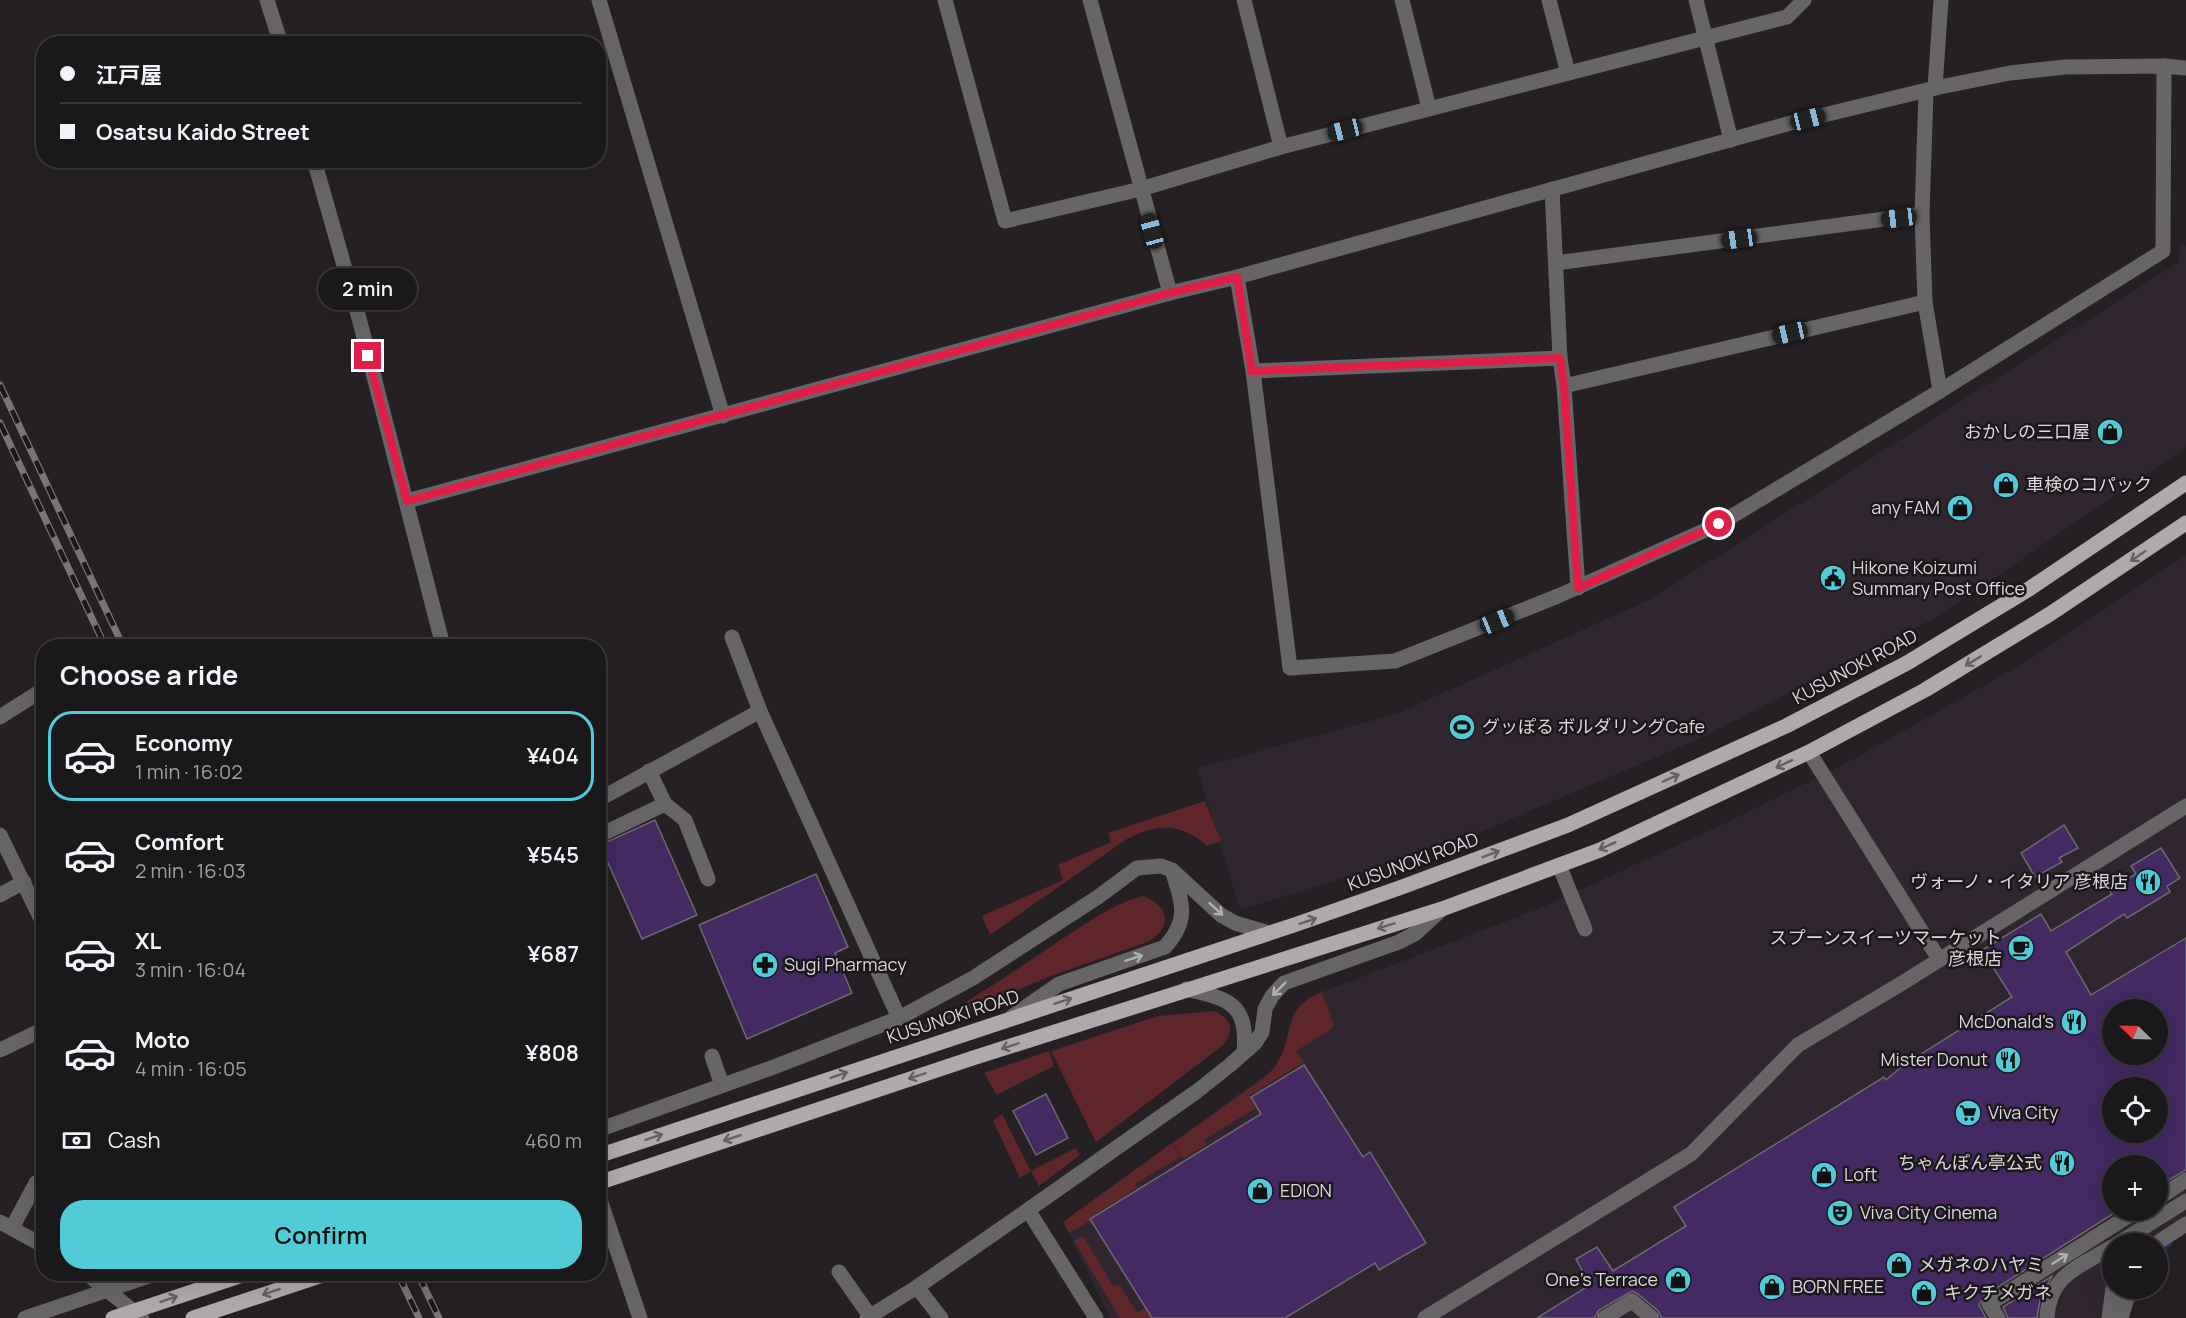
<!DOCTYPE html>
<html lang="en">
<head>
<meta charset="utf-8">
<style>
	body { margin:0; font-family:Manrope,"Noto Sans JP",sans-serif; background:#242124; color:#f1f3f6; height:100vh; display:flex; flex-direction:column; font-size:22px; white-space:nowrap }
	* { box-sizing:border-box; margin:0 }
	p { font-size:20px; color:#a0a0a3 }
	.icon { flex:none; width:33px; height:33px; fill:none; stroke:currentColor; stroke-width:2; stroke-linecap:round; stroke-linejoin:round }
	.map { position:relative; flex:1; overflow:hidden }
	.drawer { position:absolute; left:36px; top:639px; width:570px; height:642px; display:flex; flex-direction:column; background:#1b181b; border-radius:24px; box-shadow:0 6px 24px #0002,0 0 0 2px #39373a }
	.drawer>* { flex:none }
	.banner { position:absolute; left:36px; top:36px; width:570px; height:132px; border-radius:24px; box-shadow:0 6px 24px #0002,0 0 0 2px #39373a; display:grid; align-content:center; height:132px; padding:0 24px; background:#1b181b }
	.needle { width:39px; rotate:293deg }
	.controls { position:absolute; left:2102px; top:999px; display:grid; gap:12px }
	.controls a { display:grid; place-items:center; width:66px; height:66px; border-radius:50%; background:#1b181b; box-shadow:0 6px 24px #0002,0 0 0 2px #39373a; font-size:30px }
	.end { position:absolute; width:27px; height:27px; margin:-14px; border:8px solid #e11d48; background:#fff; box-shadow:0 0 0 3px #fff }
	.from { border-radius:50% }
	.bubble { position:absolute; height:42px; border-radius:21px; background:#1b181b; box-shadow:0 6px 24px #0002,0 0 0 2px #39373a; font-size:20px; font-weight:600; line-height:42px; text-align:center }
	.car { position:absolute; width:18px; height:36px; margin:-18px -9px; border-radius:8px; box-shadow:0 0 4px 2px #0007; background:linear-gradient(#222 24%,#8ab4d8 0 40%,#222 0 76%,#8ab4d8 0 86%,#222 0) }
	.banner b { display:flex; align-items:center; gap:21px; height:57px; font-size:22px }
	.banner b+b { border-top:2px solid #39373a }
	.banner i { width:15px; height:15px; background:#f1f3f6 }
	ul { padding:0; list-style:none }
	li { display:flex; align-items:center; gap:18px; height:90px; margin:0 12px 9px; padding:0 12px; border:3px solid transparent; border-radius:24px }
	li div { flex:1 }
	li b { display:block; font-size:22px }
	li em { font-style:normal; font-weight:600 }
	li.selected { border-color:#52cbd8 }
	li>.icon { width:54px; height:54px; stroke-width:1.5 }
	h2 { padding:0 24px; font-size:27px; line-height:72px }
	.pay { display:flex; align-items:center; gap:15px; height:66px; padding:0 24px; font-size:22px }
	.pay p { margin-inline-start:auto }
	.action { display:flex; gap:12px; margin-top:auto; padding:12px 24px }
	.action a { flex:1; height:69px; border-radius:24px; background:#52cbd8; color:#111; font-size:24px; font-weight:600; line-height:69px; text-align:center }
	.map>svg:first-child { display:block }
	.built { fill:#2f262f; fill-rule:evenodd }
	.green { fill:#5f262c }
	.lines { fill:none; stroke-linecap:round; stroke-linejoin:round }
	.stream { stroke:#292b65; stroke-width:8 }
	.building { fill:#442963; stroke:#6c6a70; stroke-width:1.5; fill-rule:evenodd }
	.minor { stroke:#686566; stroke-width:15 }
	.major { stroke:#b0a9ac; stroke-width:15 }
	.rail-casing { stroke:#787478; stroke-width:7 }
	.rail { stroke:#1b171b; stroke-width:4.5; stroke-dasharray:14; stroke-linecap:butt }
	.major-bridge { stroke:#b0a9ac; stroke-width:15 }
	.oneway { stroke:#666064 }
	.oneway2 { stroke:#b3b0b2 }
	.route { stroke:#e11d48; stroke-width:8 }
	.labels { text-anchor:middle; stroke-width:5; stroke-linejoin:round; paint-order:stroke }
	.poi-label { font-size:18px; fill:#dbd8db; stroke:#1b171b; text-anchor:start }
	.street-label { font-size:18px; fill:#dbd8db; stroke:#1b171b }
</style>
</head>
<body>
<div class="map">
<svg width="2186" height="1318" viewBox="0 0 2186 1318">
	<rect width="100%" height="100%" fill="#242024"/>
	<!-- built -->
	<g class="built">
		<polygon points="2180,244 2186,246 2186,447 1937,617 1699,739 1450,845 1240,910 1197,768 1396,714 1649,600 2179,262"/>
		<path d="M2186 555V1219L2152 1243 2112 1244V1288L2125 1289V1318H1110L1063 1222 1272 1070 1284 1050 1293 1015 1309 997 1543 907 1717 827 1843 765 2024 663ZM2112 1010H2157V1054H2112ZM2112 1088H2157V1132H2112ZM2112 1166H2157V1210H2112Z"/>
	</g>
	<!-- green -->
	<g class="green">
		<path d="M1205 801 1221 841 1207 846C1181 823 1157 823 1127 839L990 935 982 916 1063 880 1058 865 1111 842 1108 833Z"/>
		<path d="M1143 896C1169 906 1173 924 1150 941L1051 976 919 1032 918 1028C969 1004 1015 970 1062 939 1087 923 1114 903 1143 896Z"/>
		<path d="M1322 992 1334 1025 1332 1029 1296 1051 1304 1062 1249 1096 1256 1108 1204 1140 1206 1145 1183 1159 1173 1143C1196 1127 1218 1111 1241 1094 1251 1087 1265 1079 1273 1069 1298 1038 1277 1010 1322 992Z"/>
		<path d="M1215 1011C1232 1020 1235 1031 1222 1046L1096 1142 1051 1051 1158 1016Z"/>
		<polygon points="1049,1051 1054,1066 997,1095 984,1073"/>
		<polygon points="1002,1114 1031,1171 1076,1148 1080,1155 1039,1186 1031,1171 1020,1178 993,1121"/>
		<polygon points="1172,1143 1181,1157 1135,1184 1137,1188 1089,1218 1090,1221 1069,1233 1063,1222"/>
		<polygon points="1083,1236 1114,1287 1119,1284 1137,1313 1144,1308 1151,1318 1120,1318 1074,1241"/>
	</g>
	<g class="lines">
		<!-- stream -->
		<polyline class="stream" points="2157,1256 2168,1243"/>
	</g>
	<!-- building -->
	<g class="building">
		<polygon points="655,820 697,915 642,939 600,845"/>
		<polygon points="2064,825 2078,848 2059,858 2062,862 2035,877 2021,853"/>
		<path d="M2161 848 2180 878 2167 886 2170 892 2127 918 2124 914 2066 952 2091 995 2186 938V1170L2157 1187V1166H2112V1210H2119L1984 1296 1979 1305 1986 1318H1662L1658 1311 1638 1294 1632 1291 1599 1310 1594 1318H1537L1590 1285 1576 1259 1597 1247 1613 1271 1686 1226 1674 1207 1884 1077 1886 1080 1905 1064 2012 997 1982 950 2041 914 2051 931 2112 894 2109 890 2136 874 2131 866ZM2112 1010H2157V1054H2112ZM2112 1088H2157V1132H2112Z"/>
		<polygon points="816,874 848,947 835,953 852,993 747,1039 699,925"/>
		<polygon points="1304,1065 1363,1157 1370,1152 1426,1243 1379,1270 1375,1263 1285,1318 1152,1318 1090,1219 1261,1114 1251,1097"/>
		<polygon points="1046,1094 1068,1138 1036,1155 1013,1111"/>
		<polygon points="2052,1276 2040,1300 2037,1318 2008,1318 2003,1307"/>
	</g>
	<g class="lines">
		<!-- minor -->
		<g class="minor">
			<polyline points="267,0 281,44"/>
			<polyline points="599,0 723,416"/>
			<polyline points="945,0 1005,221 1141,189 1281,147 1787,17 1804,0"/>
			<polyline points="1090,0 1170,293"/>
			<polyline points="1244,0 1281,147"/>
			<polyline points="1402,0 1429,108"/>
			<polyline points="1549,0 1568,73"/>
			<polyline points="1696,0 1731,140"/>
			<polyline points="1935,88 1941,0"/>
			<polyline points="314,160 359,318 443,646"/>
			<polyline points="1552,189 1560,358 1564,386 1925,302 1922,214 1926,91"/>
			<polyline points="1556,263 1922,214"/>
			<polyline points="1237,277 1253,371 1560,358"/>
			<polyline points="1925,302 1940,391 2163,251 2164,66"/>
			<polyline points="1253,371 1290,668 1395,661 1558,596 1719,524 1940,391"/>
			<polyline points="1564,386 1578,588"/>
			<polyline points="407,501 1170,293 1237,277 1787,124 1935,88 2010,73 2065,67 2164,66 2186,68"/>
			<polyline points="732,637 760,711"/>
			<polyline points="0,717 44,689"/>
			<polyline points="1809,752 1939,959"/>
			<polyline points="649,771 665,804 685,820 708,879"/>
			<polyline points="598,800 760,711 899,1018"/>
			<polyline points="0,835 44,925"/>
			<polyline points="598,836 665,804"/>
			<polyline points="1559,865 1585,929"/>
			<polyline points="0,895 24,882"/>
			<path d="M1186 989C1229 999 1248 1003 1244 1052"/>
			<path d="M1013 1016 1059 984 1165 947C1190 919 1182 903 1172 870"/>
			<polyline points="0,1050 44,1029"/>
			<polyline points="712,1056 722,1085"/>
			<polyline points="598,1130 774,1067 899,1018 973,978 1098,897 1137,868 1161,866 1172,870 1221,915 1235,923 1269,933"/>
			<polyline points="598,1194 640,1318"/>
			<polyline points="2157,1199 2186,1180"/>
			<polyline points="1028,1210 1096,1318"/>
			<polyline points="0,1222 44,1246"/>
			<polyline points="12,1228 36,1183 44,1179"/>
			<polyline points="2117,1244 2186,1201"/>
			<polyline points="2157,1244 2160,1241 2186,1224"/>
			<polyline points="839,1272 870,1316"/>
			<polyline points="87,1274 142,1318"/>
			<polyline points="917,1287 941,1318"/>
			<polyline points="25,1318 155,1274"/>
			<polyline points="867,1318 917,1287 1028,1210 1196,1092 1230,1065 1255,1043 1262,1032 1265,1009 1272,996 1284,983 1399,942 1416,933 1442,909"/>
			<polyline points="1425,1318 1691,1154 1798,1045 1899,985 2186,806"/>
			<polyline points="1604,1318 1632,1301 1652,1318"/>
			<polyline points="1998,1318 1989,1304 2138,1210"/>
			<path d="M2047 1318C2049 1275 2079 1267 2112 1247"/>
			<polyline points="2109,1318 2113,1288"/>
			<polyline points="2121,1318 2130,1288"/>
		</g>
		<!-- major -->
		<g class="major">
			<polyline points="598,1156 1297,924 1402,887 1568,825 1786,726 1907,663 2029,589 2186,483"/>
			<polyline points="598,1183 973,1058 1442,909 1600,850 1809,752 1925,690 2050,614 2186,523"/>
			<polyline points="193,1318 326,1274"/>
		</g>
		<defs>
			<g id="rail">
				<polyline points="0,385 123,646"/>
				<polyline points="0,423 105,646"/>
				<polyline points="398,1274 419,1318"/>
				<polyline points="418,1274 439,1318"/>
			</g>
		</defs>
		<!-- rail casing -->
		<use href="#rail" class="rail-casing"/>
		<!-- rail -->
		<use href="#rail" class="rail"/>
		<!-- major-bridge -->
		<polyline class="major-bridge" points="113,1318 246,1274"/>
	</g>
	<!-- one-way arrows -->
	<defs><path id="oneway-shaft" d="M-6 0H5M1.5-3L5.5 0L1.5 3" fill="none" stroke-width="1.6" stroke-linecap="round" stroke-linejoin="round" transform="scale(1.5)"/></defs>
	<g class="oneway">
		<use href="#oneway-shaft" transform="translate(2138 556) rotate(146)"/>
		<use href="#oneway-shaft" transform="translate(1973 661) rotate(149)"/>
		<use href="#oneway-shaft" transform="translate(1784 764) rotate(155)"/>
		<use href="#oneway-shaft" transform="translate(1671 778) rotate(-24)"/>
		<use href="#oneway-shaft" transform="translate(1607 846) rotate(156)"/>
		<use href="#oneway-shaft" transform="translate(1491 854) rotate(-21)"/>
		<use href="#oneway-shaft" transform="translate(1308 921) rotate(-19)"/>
		<use href="#oneway-shaft" transform="translate(1386 926) rotate(163)"/>
		<use href="#oneway-shaft" transform="translate(1063 1001) rotate(-18)"/>
		<use href="#oneway-shaft" transform="translate(1010 1046) rotate(162)"/>
		<use href="#oneway-shaft" transform="translate(839 1075) rotate(-19)"/>
		<use href="#oneway-shaft" transform="translate(917 1076) rotate(162)"/>
		<use href="#oneway-shaft" transform="translate(654 1137) rotate(-19)"/>
		<use href="#oneway-shaft" transform="translate(732 1138) rotate(162)"/>
		<use href="#oneway-shaft" transform="translate(271 1292) rotate(162)"/>
		<use href="#oneway-shaft" transform="translate(169 1299) rotate(-19)"/>
	</g>
	<g class="oneway2">
		<use href="#oneway-shaft" transform="translate(1216 909) rotate(42)"/>
		<use href="#oneway-shaft" transform="translate(1134 958) rotate(-19)"/>
		<use href="#oneway-shaft" transform="translate(1279 989) rotate(135)"/>
		<use href="#oneway-shaft" transform="translate(2060 1259) rotate(-32)"/>
	</g>
	<g class="lines">
		<!-- route -->
		<polyline class="route" points="368,356 407,501 1170,293 1237,277 1252,371 1560,358 1564,386 1578,588 1719,524"/>
	</g>
	<!-- icons -->
	<defs>
		<symbol id="shop-disc" viewBox="-11 -11 22 22"><circle r="9.5" fill="#52cbd8" stroke="#1b171b"/><path d="M-5-2.5h2.3a2.7 3.5 0 0 1 5.4 0H5L5.5 6h-11ZM-1.5-2.5h3a1.5 2.3 0 0 0-3 0Z" fill="#111"/></symbol>
		<symbol id="civic-disc" viewBox="-11 -11 22 22"><circle r="9.5" fill="#52cbd8" stroke="#1b171b"/><path d="M-.6-6.5H3V-4.5H.6V-3L4-1V1h2V6H-6V1h2V-1L-.6-3ZM-1.2 2.5V6h2.4V2.5Z" fill="#111"/></symbol>
		<symbol id="stadium-disc" viewBox="-11 -11 22 22"><circle r="9.5" fill="#52cbd8" stroke="#1b171b"/><path d="M0-5a6.5 5 0 1 0 0 10a6.5 5 0 1 0 0-10ZM-3.5-1.8h7v3.6h-7Z" fill="#111"/></symbol>
		<symbol id="restaurant-disc" viewBox="-11 -11 22 22"><circle r="9.5" fill="#52cbd8" stroke="#1b171b"/><path d="M-5-6h1v4h1v-4h1v4h1v-4h1v5L-1.5 .5V6h-2V.5L-5-1ZM5-6V6H3V1.5H1.5Q1.5-4 5-6Z" fill="#111"/></symbol>
		<symbol id="cafe-disc" viewBox="-11 -11 22 22"><circle r="9.5" fill="#52cbd8" stroke="#1b171b"/><path d="M-5.5-4.5H6V0H3Q3 3.5 0 3.5H-2.5Q-5.5 3.5-5.5 0ZM3-3.2v2h1.7v-2ZM-6 4.5H4V6H-6Z" fill="#111"/></symbol>
		<symbol id="pharmacy-disc" viewBox="-11 -11 22 22"><circle r="9.5" fill="#52cbd8" stroke="#1b171b"/><path d="M-2-6h4v4h4v4h-4v4h-4v-4h-4v-4h4Z" fill="#111"/></symbol>
		<symbol id="supermarket-disc" viewBox="-11 -11 22 22"><circle r="9.5" fill="#52cbd8" stroke="#1b171b"/><path d="M-6-5.5h2.5l.6 2H6L4.5 2H-2.5L-4.4-4H-6ZM-1.5 3.2a1.3 1.3 0 1 0 .1 0ZM3 3.2a1.3 1.3 0 1 0 .1 0Z" fill="#111"/></symbol>
		<symbol id="theatre-disc" viewBox="-11 -11 22 22"><circle r="9.5" fill="#52cbd8" stroke="#1b171b"/><path d="M-5-5.5Q0-4 5-5.5V0Q5 5 0 6Q-5 5-5 0ZM-3.3-2.5H-1v1.5H-3.3ZM1-2.5H3.3v1.5H1ZM-2.8 1Q0 5.5 2.8 1Z" fill="#111"/></symbol>
	</defs>
	<g fill-rule="evenodd">
		<use href="#shop-disc" x="2095" y="417" width="30" height="30"/>
		<use href="#shop-disc" x="1991" y="470" width="30" height="30"/>
		<use href="#shop-disc" x="1945" y="493" width="30" height="30"/>
		<use href="#civic-disc" x="1818" y="563" width="30" height="30"/>
		<use href="#stadium-disc" x="1447" y="712" width="30" height="30"/>
		<use href="#restaurant-disc" x="2133" y="867" width="30" height="30"/>
		<use href="#cafe-disc" x="2006" y="933" width="30" height="30"/>
		<use href="#pharmacy-disc" x="750" y="950" width="30" height="30"/>
		<use href="#restaurant-disc" x="2059" y="1007" width="30" height="30"/>
		<use href="#restaurant-disc" x="1993" y="1045" width="30" height="30"/>
		<use href="#supermarket-disc" x="1953" y="1098" width="30" height="30"/>
		<use href="#restaurant-disc" x="2047" y="1148" width="30" height="30"/>
		<use href="#shop-disc" x="1809" y="1160" width="30" height="30"/>
		<use href="#shop-disc" x="1245" y="1176" width="30" height="30"/>
		<use href="#theatre-disc" x="1825" y="1198" width="30" height="30"/>
		<use href="#shop-disc" x="1884" y="1250" width="30" height="30"/>
		<use href="#shop-disc" x="1663" y="1265" width="30" height="30"/>
		<use href="#shop-disc" x="1757" y="1272" width="30" height="30"/>
		<use href="#shop-disc" x="1909" y="1278" width="30" height="30"/>
	</g>
	<g class="labels">
		<!-- poi labels -->
		<g class="poi-label">
			<text x="2090" y="438" text-anchor="end">おかしの三口屋</text>
			<text x="2026" y="491">車検のコパック</text>
			<text x="1940" y="514" text-anchor="end">any FAM</text>
			<text x="1852" y="574">Hikone Koizumi<tspan x="1852" dy="21">Summary Post Office</tspan></text>
			<text x="1482" y="733">グッぽる ボルダリングCafe</text>
			<text x="2128" y="888" text-anchor="end">ヴォーノ・イタリア 彦根店</text>
			<text x="2002" y="944" text-anchor="end">スプーンスイーツマーケット<tspan x="2002" dy="21">彦根店</tspan></text>
			<text x="784" y="971">Sugi Pharmacy</text>
			<text x="2054" y="1028" text-anchor="end">McDonald's</text>
			<text x="1988" y="1066" text-anchor="end">Mister Donut</text>
			<text x="1988" y="1119">Viva City</text>
			<text x="2042" y="1169" text-anchor="end">ちゃんぽん亭公式</text>
			<text x="1844" y="1181">Loft</text>
			<text x="1280" y="1197">EDION</text>
			<text x="1860" y="1219">Viva City Cinema</text>
			<text x="1918" y="1271">メガネのハヤミ</text>
			<text x="1658" y="1286" text-anchor="end">One's Terrace</text>
			<text x="1792" y="1293">BORN FREE</text>
			<text x="1944" y="1299">キクチメガネ</text>
		</g>
		<!-- street labels -->
		<g class="street-label">
			<text transform="translate(1855 667) rotate(-28)" y="6">KUSUNOKI ROAD</text>
			<text transform="translate(1413 862) rotate(-20)" y="6">KUSUNOKI ROAD</text>
			<text transform="translate(953 1017) rotate(-18)" y="6">KUSUNOKI ROAD</text>
		</g>
	</g>
</svg>
<div class="controls">
<a><svg class="needle" viewBox="-14 -14 28 28"><path d="M0-13l5 13h-10z" fill="#e53935"/><path d="M0 13l5-13h-10z" fill="#a0a0a3"/></svg></a>
<a><svg class="icon" aria-label="locate" viewBox="0 0 24 24"><circle cx="12" cy="12" r="6"/><path d="M12 2v4M12 18v4M2 12h4M18 12h4"/></svg></a>
<a>+</a>
<a>−</a>
</div>
<i class="end from" style="left:1719px;top:524px"></i>
<i class="end" style="left:368px;top:356px"></i>
<div class="bubble" style="left:318px;top:268px;width:99px">2 min</div>
<i class="car" style="left:1808px;top:119px;rotate:76deg"></i>
<i class="car" style="left:1345px;top:130px;rotate:256deg"></i>
<i class="car" style="left:1899px;top:218px;rotate:263deg"></i>
<i class="car" style="left:1152px;top:231px;rotate:345deg"></i>
<i class="car" style="left:1739px;top:239px;rotate:262deg"></i>
<i class="car" style="left:1790px;top:333px;rotate:257deg"></i>
<i class="car" style="left:1497px;top:621px;rotate:68deg"></i>
<div class="banner">
<b><i class="from"></i>江戸屋</b>
<b><i></i>Osatsu Kaido Street</b>
</div>
<section class="drawer">
<h2>Choose a ride</h2>
<ul>
<li class="selected"><svg class="icon" aria-label="car" viewBox="0 0 24 24"><path d="M5 17H2v-5l4-1 3-4h7l3 4 3 1v5h-3M9 17h6M6 11h13"/><circle cx="7" cy="17" r="2"/><circle cx="17" cy="17" r="2"/></svg><div><b>Economy</b><p>1 min · 16:02</p></div><em>¥404</em></li>
<li><svg class="icon" aria-label="car" viewBox="0 0 24 24"><path d="M5 17H2v-5l4-1 3-4h7l3 4 3 1v5h-3M9 17h6M6 11h13"/><circle cx="7" cy="17" r="2"/><circle cx="17" cy="17" r="2"/></svg><div><b>Comfort</b><p>2 min · 16:03</p></div><em>¥545</em></li>
<li><svg class="icon" aria-label="car" viewBox="0 0 24 24"><path d="M5 17H2v-5l4-1 3-4h7l3 4 3 1v5h-3M9 17h6M6 11h13"/><circle cx="7" cy="17" r="2"/><circle cx="17" cy="17" r="2"/></svg><div><b>XL</b><p>3 min · 16:04</p></div><em>¥687</em></li>
<li><svg class="icon" aria-label="car" viewBox="0 0 24 24"><path d="M5 17H2v-5l4-1 3-4h7l3 4 3 1v5h-3M9 17h6M6 11h13"/><circle cx="7" cy="17" r="2"/><circle cx="17" cy="17" r="2"/></svg><div><b>Moto</b><p>4 min · 16:05</p></div><em>¥808</em></li>
</ul>
<div class="pay"><svg class="icon" aria-label="cash" viewBox="0 0 24 24"><path d="M3 7h18v10H3z"/><circle cx="12" cy="12" r="2"/></svg>Cash<p>460 m</p></div>
<div class="action"><a>Confirm</a></div>
</section>
</div>
</body>
</html>
